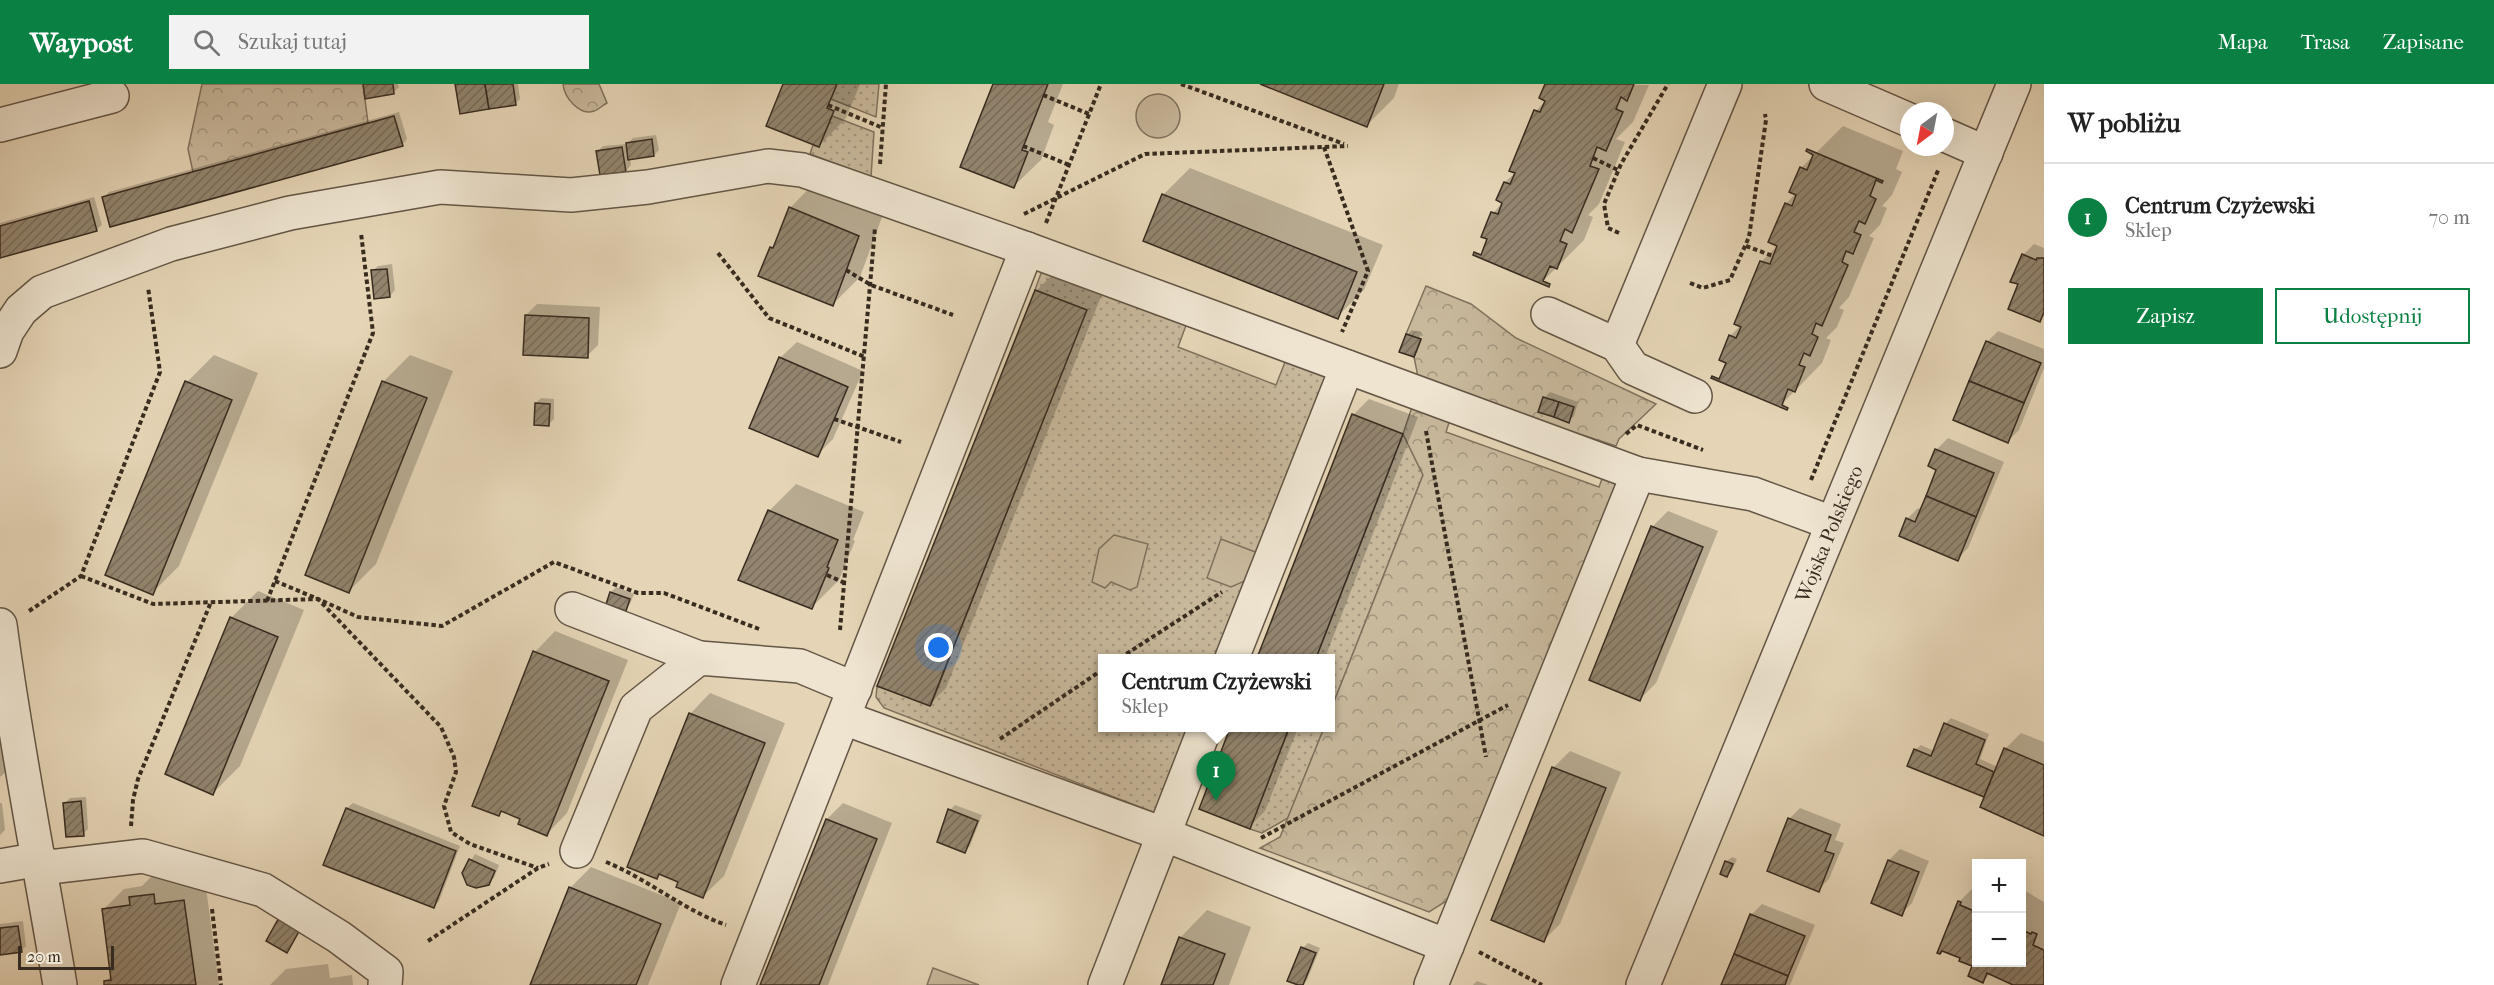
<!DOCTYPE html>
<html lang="pl">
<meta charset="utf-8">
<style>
body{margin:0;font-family:"IM FELL French Canon",serif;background:#f2f2f2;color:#222}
.controls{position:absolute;right:18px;bottom:18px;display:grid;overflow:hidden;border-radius:0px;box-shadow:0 6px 24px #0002}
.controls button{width:54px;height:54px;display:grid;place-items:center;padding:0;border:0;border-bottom:2px solid #e0e0e0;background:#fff;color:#222;font:30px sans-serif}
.compass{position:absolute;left:1900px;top:18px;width:54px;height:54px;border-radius:50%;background:#fff;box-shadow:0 6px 24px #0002;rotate:212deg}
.scale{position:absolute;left:18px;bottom:15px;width:96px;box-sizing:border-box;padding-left:6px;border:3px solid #382c20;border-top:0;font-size:16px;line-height:21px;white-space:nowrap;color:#382c20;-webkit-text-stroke:4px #eee4d0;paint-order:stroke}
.you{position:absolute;left:939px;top:564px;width:21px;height:21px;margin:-15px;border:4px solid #fff;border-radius:50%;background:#1a73e8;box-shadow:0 0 0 9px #1a73e833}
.badge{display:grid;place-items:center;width:39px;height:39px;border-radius:50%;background:#0b8043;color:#fff;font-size:20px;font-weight:700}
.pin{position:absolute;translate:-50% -50px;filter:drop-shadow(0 2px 3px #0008)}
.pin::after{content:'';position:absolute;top:32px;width:21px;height:18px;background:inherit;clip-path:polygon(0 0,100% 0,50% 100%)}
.popup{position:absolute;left:1098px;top:570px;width:237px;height:78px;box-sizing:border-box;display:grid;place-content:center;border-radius:0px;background:#fff;filter:drop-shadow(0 2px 4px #0005);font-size:20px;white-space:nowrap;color:#767676}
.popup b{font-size:22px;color:#222}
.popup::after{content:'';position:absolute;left:50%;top:100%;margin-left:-12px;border:12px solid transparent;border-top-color:#fff}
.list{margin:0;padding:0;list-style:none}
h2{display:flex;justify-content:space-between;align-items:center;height:78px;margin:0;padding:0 24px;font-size:26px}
h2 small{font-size:20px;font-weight:400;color:#767676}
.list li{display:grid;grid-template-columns:39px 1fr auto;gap:18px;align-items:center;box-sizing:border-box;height:108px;padding:0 24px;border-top:2px solid #e0e0e0}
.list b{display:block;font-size:22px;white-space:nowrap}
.list p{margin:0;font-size:20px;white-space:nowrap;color:#767676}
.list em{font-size:20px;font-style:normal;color:#767676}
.actions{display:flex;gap:12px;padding:18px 24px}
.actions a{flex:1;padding:14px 0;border:2px solid #0b8043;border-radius:0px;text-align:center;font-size:21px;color:#0b8043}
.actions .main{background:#0b8043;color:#fff}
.icon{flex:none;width:33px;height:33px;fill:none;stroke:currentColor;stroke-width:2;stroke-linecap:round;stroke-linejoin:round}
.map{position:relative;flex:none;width:2044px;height:901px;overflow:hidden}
header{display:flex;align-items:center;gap:36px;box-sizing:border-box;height:84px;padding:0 30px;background:#0b8043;color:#fff}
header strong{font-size:28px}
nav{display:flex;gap:33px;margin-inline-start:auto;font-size:21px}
.search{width:420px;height:54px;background:#f2f2f2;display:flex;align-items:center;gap:15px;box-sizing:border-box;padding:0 21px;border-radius:0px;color:#767676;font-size:22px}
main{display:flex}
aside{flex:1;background:#fff}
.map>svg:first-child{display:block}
.grass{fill:url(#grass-dots);stroke:#80725e;stroke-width:1.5}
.forest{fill:url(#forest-crowns);stroke:#80725e;stroke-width:1.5}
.park{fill:#c8b89c;stroke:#80725e;stroke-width:1.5}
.shadow{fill:#0003}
.building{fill:url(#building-hatch);stroke:#382c20;stroke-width:1.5}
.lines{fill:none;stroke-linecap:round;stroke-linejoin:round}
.minor-casing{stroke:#635646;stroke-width:36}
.path{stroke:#382c20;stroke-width:4;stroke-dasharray:4.5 3;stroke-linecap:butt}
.minor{stroke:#eee4d0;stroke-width:33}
.labels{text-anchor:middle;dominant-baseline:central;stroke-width:5;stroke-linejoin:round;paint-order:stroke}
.street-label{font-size:20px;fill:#382c20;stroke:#eee4d0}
</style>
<header>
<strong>Waypost</strong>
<div class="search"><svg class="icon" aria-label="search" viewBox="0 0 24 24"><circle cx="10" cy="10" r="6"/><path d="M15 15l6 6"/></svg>Szukaj tutaj</div>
<nav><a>Mapa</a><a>Trasa</a><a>Zapisane</a></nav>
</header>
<main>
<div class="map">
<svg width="2044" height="901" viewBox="0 0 2044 901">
<defs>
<pattern id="grass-dots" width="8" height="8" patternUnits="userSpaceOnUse" patternTransform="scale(1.5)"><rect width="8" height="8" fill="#c8b89c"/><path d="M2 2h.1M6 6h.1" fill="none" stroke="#a3967f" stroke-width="1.8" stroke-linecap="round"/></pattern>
<pattern id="forest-crowns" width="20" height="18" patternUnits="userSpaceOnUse" patternTransform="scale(1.5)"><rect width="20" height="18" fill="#c8b89c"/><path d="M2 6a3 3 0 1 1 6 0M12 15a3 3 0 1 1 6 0" fill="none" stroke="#a3967f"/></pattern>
<pattern id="building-hatch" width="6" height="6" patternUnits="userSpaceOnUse" patternTransform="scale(1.5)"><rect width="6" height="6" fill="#92846e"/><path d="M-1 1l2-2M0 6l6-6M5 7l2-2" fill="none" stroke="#786c5a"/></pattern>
</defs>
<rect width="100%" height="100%" fill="#e5d5b6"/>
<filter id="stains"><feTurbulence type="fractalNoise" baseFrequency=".00333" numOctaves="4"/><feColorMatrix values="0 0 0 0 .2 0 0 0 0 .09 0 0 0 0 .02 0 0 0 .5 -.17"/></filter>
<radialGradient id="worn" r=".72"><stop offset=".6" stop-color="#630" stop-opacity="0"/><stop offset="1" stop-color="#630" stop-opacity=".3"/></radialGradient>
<!-- grass -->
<g class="grass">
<polygon points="837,0 879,0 876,33 831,15"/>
<polygon points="832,32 874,48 871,93 810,70 813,61 819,63"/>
<polygon points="1044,181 1188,236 1178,263 1276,301 1287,273 1332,291 1223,574 1102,574 1102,644 1197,644 1163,732 884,624 876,613 877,602 931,621 1086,226 1035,206"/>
<polygon points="1403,350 1423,391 1330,628 1330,574 1316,574"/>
<polygon points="1289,644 1324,644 1288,734 1262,749 1250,745"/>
</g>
<!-- forest -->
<g class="forest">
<polygon points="202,0 363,0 368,39 193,88 188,65"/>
<path d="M 563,0 L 599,0 L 607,19 C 603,21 598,26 594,27 C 579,32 564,13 563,0 Z"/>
<polygon points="1426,202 1471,220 1516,254 1656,320 1619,355 1616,362 1419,298 1414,273 1421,256 1406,250"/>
<polygon points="1417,308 1454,323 1446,348 1599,403 1608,379 1628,386 1459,809 1429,828 1260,764 1280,753 1324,644 1330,644 1330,628 1423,391 1403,350"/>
</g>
<!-- park -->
<g class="park">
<circle cx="1158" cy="32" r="22"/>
<polygon points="1114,451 1148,460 1137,503 1130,506 1111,498 1105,504 1092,498 1099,465"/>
<polygon points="1221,455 1258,469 1247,496 1231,503 1207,494"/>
<polygon points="933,884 979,901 927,901"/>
</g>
<!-- shadow -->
<g class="shadow">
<polygon points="364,0 398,0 399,3 394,8"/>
<polygon points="457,0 518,0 520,15 515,20"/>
<polygon points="784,0 860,0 846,34 819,62"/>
<polygon points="995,0 1063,0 1048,38 1054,41 1041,76 1013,103"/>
<polygon points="1264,0 1399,0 1394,14 1367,41"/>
<polygon points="1547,0 1649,1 1633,38 1616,55 1625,58 1599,120 1588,131 1593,133 1584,156 1542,198 1493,129 1503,118 1498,116 1505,98 1516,88 1536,27 1546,16"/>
<polygon points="399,28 407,55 402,61 104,113 109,108"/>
<polygon points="1843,42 1903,67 1896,85 1902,88 1892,111 1882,122 1887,124 1880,141 1869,152 1874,154 1849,213 1839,224 1844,226 1837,243 1826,254 1831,256 1822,279 1781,321 1728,278 1730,252 1741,241 1736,239 1762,177 1778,161 1786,120 1796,109 1801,84"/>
<polygon points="656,51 659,66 654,71 630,74 631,81 626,87 598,67 603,62 627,60 633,54"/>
<polygon points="1190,84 1383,161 1364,206 1337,233 1163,111"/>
<polygon points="817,96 885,125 860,193 833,220 771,164 777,158 790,124"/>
<polygon points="94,113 102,141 96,146 0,173 0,139"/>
<polygon points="2034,160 2044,164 2044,232 2040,236 2020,199 2023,171"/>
<polygon points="392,180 395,206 390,212 372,187 378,182"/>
<polygon points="1052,191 1102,210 946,604 930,620 1036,207"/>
<polygon points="537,220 600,223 598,261 587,272 526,231"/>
<polygon points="1412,246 1421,249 1415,267 1418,267 1414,272 1407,251"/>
<polygon points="1998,247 2044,265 2044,284 2019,346 2008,357 1987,258"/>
<polygon points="797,258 863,287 833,355 817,371 780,274"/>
<polygon points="214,271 258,289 179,482 152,509 187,298"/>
<polygon points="410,271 453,287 376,480 349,507 383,298"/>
<polygon points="1550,308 1578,318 1574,332 1568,337 1545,313"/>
<polygon points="541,314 554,315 554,335 549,340 536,319"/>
<polygon points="1369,315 1418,333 1325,574 1258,574 1353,331"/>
<polygon points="1948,354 2004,378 1968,464 1957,475 1907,435 1918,424 1922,426 1938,385 1930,381 1937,365"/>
<polygon points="796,400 864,428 853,456 855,457 839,496 812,523 769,427"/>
<polygon points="1668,427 1718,447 1656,599 1640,615 1652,443"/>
<polygon points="616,503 634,510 630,520 625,525 611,508"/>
<polygon points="258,507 304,526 240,682 213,709 231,534"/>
<polygon points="555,547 628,576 567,729 547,750 522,734 503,726 499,731 474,721 535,568"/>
<polygon points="710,609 785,639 724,792 703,812 680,797 660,789 656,793 690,630"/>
<polygon points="1951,634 1989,650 1980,675 1998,683 2005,665 2021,649 2044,658 2044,750 1986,712 1909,681 1915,666 1921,661 1934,667 1945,640"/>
<polygon points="1232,644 1298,644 1265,727 1249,743 1201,724"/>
<polygon points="0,660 2,660 6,688 0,693"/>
<polygon points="1570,667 1621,688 1560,840 1544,856 1492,835 1553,684"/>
<polygon points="86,713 88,745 83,750 65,719 70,714"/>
<polygon points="0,719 2,719 5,746 0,751"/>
<polygon points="353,719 460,762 439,817 434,822 325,780 347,724"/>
<polygon points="843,719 892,739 828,901 761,901 827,735"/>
<polygon points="955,721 982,731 970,762 965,767 950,726"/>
<polygon points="1800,724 1841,740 1835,756 1844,759 1829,795 1818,806 1789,735"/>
<polygon points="1900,765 1929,777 1912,819 1901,830 1873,818 1889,776"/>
<polygon points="475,770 499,781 494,794 488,799 464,789"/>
<polygon points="1732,773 1737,775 1732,786 1727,791 1726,778"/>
<polygon points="591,783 681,819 648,901 531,901 570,804"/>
<polygon points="174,791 175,800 205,796 219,901 106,901 105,898 112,891 104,825 124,805 142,802 151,793"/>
<polygon points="1976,801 1976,878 2022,878 2022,805 2044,818 2044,901 2015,901 1991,889 1983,897 1974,882 1962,874 1959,818"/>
<polygon points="1762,820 1815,841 1790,901 1723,901 1751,831"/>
<polygon points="1207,826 1251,843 1229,901 1162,901 1180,854"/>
<polygon points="23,837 26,862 21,867 0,869 0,840"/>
<polygon points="1308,859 1320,864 1307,896 1302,901 1303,864"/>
<polygon points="328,880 330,894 352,891 353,901 270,901 286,885"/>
<polygon points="1477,897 1488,901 1473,901"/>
</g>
<!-- building -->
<g class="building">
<polygon points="363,0 393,0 394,10 365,15"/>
<polygon points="455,0 485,0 489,25 460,30"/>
<polygon points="485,0 513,0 516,21 489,25"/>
<polygon points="783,0 837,0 827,24 834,27 819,63 766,42"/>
<polygon points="993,0 1048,0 1022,66 1028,68 1014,104 960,83"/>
<polygon points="1260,0 1384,0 1367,43"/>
<polygon points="1545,0 1634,0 1627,17 1621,13 1616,25 1623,28 1606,67 1597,63 1590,82 1599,85 1572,149 1565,145 1560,157 1567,160 1557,185 1550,182 1543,197 1550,200 1549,203 1473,171 1474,168 1481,171 1487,155 1481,153 1491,128 1498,130 1502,119 1496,116 1504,98 1510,100 1515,89 1509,87 1534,26 1540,28 1545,17 1539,14"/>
<polygon points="394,32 403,62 110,143 102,113"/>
<polygon points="652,55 654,72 628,76 626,59"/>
<polygon points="622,63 626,88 600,91 596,67"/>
<polygon points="1807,65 1883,97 1882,99 1876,96 1870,112 1876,115 1865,140 1859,137 1854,148 1861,151 1853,170 1846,167 1842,178 1848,181 1822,242 1816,239 1812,250 1818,253 1810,272 1804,269 1799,281 1805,283 1795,308 1788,305 1782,321 1788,324 1787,326 1711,294 1712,292 1719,295 1726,279 1719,276 1729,251 1736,254 1741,243 1734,240 1760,177 1770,180 1777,162 1768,158 1785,119 1792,122 1796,111 1789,108 1800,83 1807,86 1813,71 1806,67"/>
<polygon points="1162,110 1357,188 1338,235 1143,157"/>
<polygon points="89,117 97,147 0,174 0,142"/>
<polygon points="789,123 859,152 833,222 758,192 770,163 773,164"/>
<polygon points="2022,170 2036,176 2037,174 2044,174 2044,228 2040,238 2008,225 2018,200 2010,198"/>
<polygon points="387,185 390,213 374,215 371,186"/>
<polygon points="1035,206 1087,226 930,622 877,602"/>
<polygon points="525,231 589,234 588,274 523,271"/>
<polygon points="1406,250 1421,255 1414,273 1399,268"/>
<polygon points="1986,257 2041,279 2024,319 1969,297"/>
<polygon points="779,273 848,303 818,373 749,344"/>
<polygon points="185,297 232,316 153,511 105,491"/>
<polygon points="382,297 427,314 349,509 305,491"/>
<polygon points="1969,297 2024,319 2008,359 1953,336"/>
<polygon points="1543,313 1559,318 1554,333 1538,328"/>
<polygon points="1559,318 1574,323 1569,339 1554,333"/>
<polygon points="535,319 550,320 549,342 534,341"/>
<polygon points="1352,330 1403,350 1316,574 1257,574"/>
<polygon points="1935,365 1994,389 1976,433 1926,412 1936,386 1928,382"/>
<polygon points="1926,412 1976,433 1958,477 1899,452 1906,434 1915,438"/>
<polygon points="768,426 838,456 827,483 829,484 812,525 738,496"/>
<polygon points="1651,442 1703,463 1640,617 1589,596"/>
<polygon points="610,508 630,515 626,527 606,520"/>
<polygon points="230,533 278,553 213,711 165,690"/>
<polygon points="533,567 609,597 547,752 518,740 520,735 501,727 499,732 472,722"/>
<polygon points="689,629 765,659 703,814 676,803 678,798 659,790 657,795 627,783"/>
<polygon points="1944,639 1985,656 1976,680 1994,688 1984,713 1907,682 1914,665 1931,672"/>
<polygon points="1230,644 1289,644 1250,745 1199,725"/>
<polygon points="2004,664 2044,681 2044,752 1980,723"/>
<polygon points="1552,683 1606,704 1544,858 1491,836"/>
<polygon points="81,717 84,752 66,753 63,719"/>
<polygon points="346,724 456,767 434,824 323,781"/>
<polygon points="948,725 978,737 965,769 937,758"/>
<polygon points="1788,734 1831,751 1825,767 1834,770 1819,808 1767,787"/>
<polygon points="826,735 877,755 819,901 760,901"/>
<polygon points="469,775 495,787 489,801 476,804 467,801 462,789"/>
<polygon points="1888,776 1919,788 1902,832 1871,819"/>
<polygon points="1725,777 1733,780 1727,793 1720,790"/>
<polygon points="569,803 661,840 636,901 530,901"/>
<polygon points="154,810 155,820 184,816 196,901 104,901 104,897 111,896 102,825 130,821 129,813"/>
<polygon points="1958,817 1961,818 1960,821 1974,827 1976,825 1976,878 2022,878 2022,846 2031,850 2032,848 2037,850 2033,861 2044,866 2044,901 2013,901 1987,889 1983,899 1968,892 1972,882 1959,877 1960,874 1942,867 1940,870 1937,869"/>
<polygon points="281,830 302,842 287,869 266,857"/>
<polygon points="1750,830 1805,852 1788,892 1734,870"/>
<polygon points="18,842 22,868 0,871 0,844"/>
<polygon points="1179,853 1225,870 1213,901 1161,901"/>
<polygon points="1301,863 1316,869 1303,901 1298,901 1287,897"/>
<polygon points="1734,870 1788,892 1785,901 1721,901"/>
</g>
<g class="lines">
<defs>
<g id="minor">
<polyline points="1826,0 1909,36"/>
<polyline points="0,41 112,12"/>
<polyline points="1945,51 1986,69"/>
<polyline points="1548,230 1617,261 1633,284 1695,312"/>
<polyline points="1617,261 1725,0"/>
<polyline points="0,267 7,247 21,226 42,208 171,160 290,129 440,103 571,111 648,103 768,82 802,86 1027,165 1638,390 1753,410 1832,439"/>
<polyline points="572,525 699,574"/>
<path d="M 0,541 C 16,662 40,781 60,901"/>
<polyline points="1232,574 1347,283"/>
<polyline points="844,634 1163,750 1447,862"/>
<polyline points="577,767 636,624 699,574 800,582 855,605"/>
<polyline points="0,782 40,775"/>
<polyline points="41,784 143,772 263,806 339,853 386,888 385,901"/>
<polyline points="738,901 1027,165"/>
<polyline points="1105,901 1205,644"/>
<polyline points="1431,901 1638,390"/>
<path id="s1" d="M 1643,901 L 2014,0"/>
</g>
</defs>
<!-- minor casing -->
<use href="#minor" class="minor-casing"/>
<!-- path -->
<g class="path">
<polyline points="1181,0 1344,60"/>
<polyline points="1043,11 1089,30"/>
<polyline points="828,21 883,44"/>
<polyline points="1023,62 1069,81"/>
<polyline points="1324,63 1368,187 1342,248"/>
<polyline points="1593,74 1618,86"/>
<polyline points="880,80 886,0"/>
<polyline points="1024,130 1145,70 1348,62"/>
<polyline points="1046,139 1101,0"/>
<polyline points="1619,149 1608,144 1604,120 1621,80 1668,0"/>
<polyline points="1746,162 1773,172"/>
<polyline points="718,169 769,234 865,273"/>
<polyline points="846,186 871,201 953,231"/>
<polyline points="1690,199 1703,204 1730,196 1749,153 1766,36 1765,30"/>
<polyline points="834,335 901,358"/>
<polyline points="1426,347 1486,673"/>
<polyline points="1626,350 1637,341 1703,366"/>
<polyline points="1811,396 1939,84"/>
<polyline points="827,491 845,499"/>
<polyline points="81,492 153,520 318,515 358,533 442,542 554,478 638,509 664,509 759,545"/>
<polyline points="275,497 318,515 441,643 454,673 456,688 444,722 451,748 470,760 538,784"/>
<polyline points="267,517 373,249 361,149"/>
<polyline points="29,527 81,492 160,288 148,203"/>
<polyline points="840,546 875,144"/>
<polyline points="1120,574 1222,508"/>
<polyline points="1000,655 1102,586"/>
<polyline points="131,742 133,716 138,695 211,518"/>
<polyline points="1261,754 1508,621"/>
<path d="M 606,778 C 648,795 683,826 726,841"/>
<polyline points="212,825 221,901"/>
<polyline points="428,857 538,784 549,780"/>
<polyline points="1479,868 1542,901"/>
</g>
<!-- minor -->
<use href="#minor" class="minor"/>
</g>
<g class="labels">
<!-- street labels -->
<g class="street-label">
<text stroke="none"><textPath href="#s1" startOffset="488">Wojska Polskiego</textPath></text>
</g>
</g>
<rect width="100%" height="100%" filter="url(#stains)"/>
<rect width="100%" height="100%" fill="url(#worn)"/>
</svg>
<div class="controls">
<button>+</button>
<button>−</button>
</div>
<svg class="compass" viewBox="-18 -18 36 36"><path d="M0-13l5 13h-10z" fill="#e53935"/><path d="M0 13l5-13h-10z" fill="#767676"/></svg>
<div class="scale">20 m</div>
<div class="you"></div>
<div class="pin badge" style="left:1216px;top:717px">1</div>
<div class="popup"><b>Centrum Czyżewski</b>Sklep</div>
</div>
<aside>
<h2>W pobliżu<small></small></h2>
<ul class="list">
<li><span class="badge">1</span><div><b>Centrum Czyżewski</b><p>Sklep</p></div><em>70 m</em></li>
</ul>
<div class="actions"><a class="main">Zapisz</a><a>Udostępnij</a></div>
</aside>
</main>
